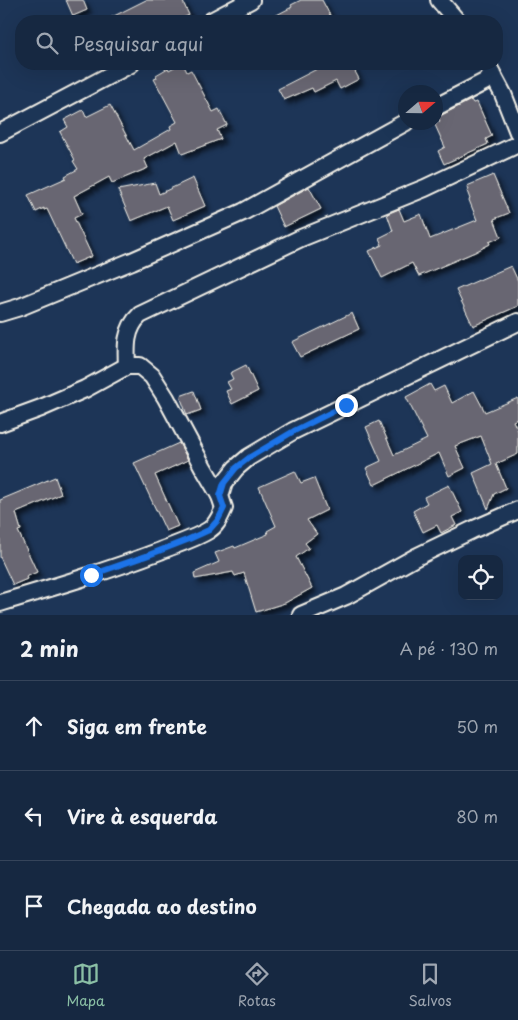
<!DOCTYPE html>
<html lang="pt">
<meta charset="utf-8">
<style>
body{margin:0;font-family:"Playpen Sans",sans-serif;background:#1f3048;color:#f1f3f6}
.controls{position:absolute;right:15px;bottom:15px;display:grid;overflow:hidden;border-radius:10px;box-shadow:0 5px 20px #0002}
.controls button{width:45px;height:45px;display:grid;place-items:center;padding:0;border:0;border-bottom:1px solid #35445a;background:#162841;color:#f1f3f6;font:25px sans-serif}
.compass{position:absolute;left:398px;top:85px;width:45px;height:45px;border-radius:50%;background:#162841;box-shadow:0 5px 20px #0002;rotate:70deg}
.stop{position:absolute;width:15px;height:15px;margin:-11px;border:4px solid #1a73e8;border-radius:50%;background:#fff}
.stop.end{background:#1a73e8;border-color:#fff;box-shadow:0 1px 5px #0008}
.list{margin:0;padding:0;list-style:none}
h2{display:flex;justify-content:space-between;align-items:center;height:65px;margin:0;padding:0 20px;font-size:21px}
h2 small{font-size:16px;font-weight:400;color:#9ea6b1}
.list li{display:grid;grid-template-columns:32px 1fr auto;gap:15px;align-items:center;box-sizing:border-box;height:90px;padding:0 20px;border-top:1px solid #35445a}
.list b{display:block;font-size:19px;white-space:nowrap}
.list em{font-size:16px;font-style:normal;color:#9ea6b1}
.icon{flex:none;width:28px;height:28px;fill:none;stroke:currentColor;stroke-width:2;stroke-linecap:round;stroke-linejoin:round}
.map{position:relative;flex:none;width:518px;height:615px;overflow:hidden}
.search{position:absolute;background:#162841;box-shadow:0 5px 20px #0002;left:15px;right:15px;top:15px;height:55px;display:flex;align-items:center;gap:12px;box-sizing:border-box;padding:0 18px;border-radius:20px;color:#9ea6b1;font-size:19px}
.sheet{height:335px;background:#162841}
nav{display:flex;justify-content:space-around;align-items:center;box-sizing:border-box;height:70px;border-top:1px solid #35445a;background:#162841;font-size:14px;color:#9ea6b1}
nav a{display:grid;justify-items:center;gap:2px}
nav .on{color:#8abfa5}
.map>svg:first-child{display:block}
.building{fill:#686672;stroke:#f4f1e8;filter:url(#shadow)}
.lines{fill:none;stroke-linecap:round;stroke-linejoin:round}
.minor-casing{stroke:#f4f1e8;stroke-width:20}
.minor{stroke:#1d3557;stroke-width:16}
.route{stroke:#1a73e8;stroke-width:6}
</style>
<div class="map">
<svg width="518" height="615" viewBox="0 0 518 615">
<defs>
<filter id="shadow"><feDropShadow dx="4.5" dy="4.5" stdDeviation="2.5" flood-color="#0009"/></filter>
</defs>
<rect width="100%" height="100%" fill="#1d3557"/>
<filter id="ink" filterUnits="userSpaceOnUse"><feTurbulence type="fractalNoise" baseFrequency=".02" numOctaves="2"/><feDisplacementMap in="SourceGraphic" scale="10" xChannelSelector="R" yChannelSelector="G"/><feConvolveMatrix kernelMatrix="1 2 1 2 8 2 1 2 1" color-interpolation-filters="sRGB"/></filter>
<g filter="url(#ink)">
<!-- building -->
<g class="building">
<polygon points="66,0 83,0 87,10 73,16"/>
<polygon points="146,0 182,0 189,15 177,21 104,21"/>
<polygon points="301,0 322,0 333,21 265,21 292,7 291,5"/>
<polygon points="180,64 183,64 187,72 191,70 213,112 219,109 227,125 217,130 221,139 182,154 177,141 144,159 148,168 112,183 109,177 74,196 82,214 74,218 92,256 73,264 47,209 44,210 44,208 36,212 28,195 66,178 65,176 78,169 73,161 75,160 60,132 68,127 64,120 83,110 86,117 110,105 134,150 171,129 170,126 177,122 154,79 157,78 156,75 168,68 169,70"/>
<polygon points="314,64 351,64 359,79 340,89 336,81 314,92 312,88 284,100 278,89 317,69"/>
<polygon points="471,100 473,103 477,102 492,136 486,139 488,144 444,164 438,151 445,147 435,125 440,121 438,117"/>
<polygon points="493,175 509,213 494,219 501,237 489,242 490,244 475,252 419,276 412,263 382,278 369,251 382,245 379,238 393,231 387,214 399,209 404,221 421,214 430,239 477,220 469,200 470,199 467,191 469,190 467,186"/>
<polygon points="193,178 205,206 173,220 167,206 131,221 118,190 155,183 159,194"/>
<polygon points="309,187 321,209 284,227 274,206"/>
<polygon points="511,266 518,281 518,306 473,326 456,290"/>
<polygon points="352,313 359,329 300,357 292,342"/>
<polygon points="246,365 258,391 232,404 226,391 231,389 227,382 233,379 230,373"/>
<polygon points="430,384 434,391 444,386 452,403 474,391 485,412 518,398 518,419 513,421 518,431 518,454 496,464 506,488 494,494 488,509 473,473 492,464 481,436 455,446 465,468 449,476 439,453 374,485 366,468 381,461 366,427 379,421 394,455 427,439 406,397"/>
<polygon points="194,391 201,410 187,415 180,396"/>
<polygon points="179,443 188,460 155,475 178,526 166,531 134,463"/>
<polygon points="295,471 301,483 314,478 327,510 307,520 317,534 305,543 309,548 296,557 312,588 285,603 256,612 244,573 235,576 233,572 195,579 194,573 219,562 215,553 234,546 235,548 268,534 267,531 276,526 259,487"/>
<polygon points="55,477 61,494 16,513 21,530 18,531 37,572 26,577 27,579 13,585 0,557 0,500"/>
<polygon points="449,485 462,512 452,517 456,525 441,533 437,525 423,532 413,511 427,503 424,497"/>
</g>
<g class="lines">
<defs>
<g id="minor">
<polyline points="439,0 457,21"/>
<polyline points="211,21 251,0"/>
<polyline points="487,64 503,94 518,132"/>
<polyline points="436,107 494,77"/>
<polyline points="0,133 131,64"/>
<polyline points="0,313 20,307 132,261 243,212 406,122"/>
<path d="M 127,366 C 126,347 125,329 140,315 L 301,238 L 425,188 L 518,144"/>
<path d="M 0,423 L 41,408 L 85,389 L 127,366 L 140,366 L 152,376 L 166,398 L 203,467 L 220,496 L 224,508 C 220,516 217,525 209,530 C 197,538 174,545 160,551 C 108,571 54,587 0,603"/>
<polyline points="220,496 224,483 236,468 249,457 293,431 518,322"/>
<polyline points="301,615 346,596 416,557 472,530 518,510"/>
</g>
</defs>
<!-- minor casing -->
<use href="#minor" class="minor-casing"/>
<!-- minor -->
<use href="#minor" class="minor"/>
</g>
</g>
<g class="lines" filter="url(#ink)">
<!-- route -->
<polyline class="route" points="91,575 146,556 187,540 209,530 218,520 224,508 220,496 224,483 236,468 250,457 294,431 346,405"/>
</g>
</svg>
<div class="controls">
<button><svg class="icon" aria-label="locate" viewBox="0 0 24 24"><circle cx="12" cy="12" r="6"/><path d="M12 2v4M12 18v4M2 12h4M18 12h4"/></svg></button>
</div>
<svg class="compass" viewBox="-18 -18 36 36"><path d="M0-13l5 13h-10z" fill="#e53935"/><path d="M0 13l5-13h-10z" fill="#9ea6b1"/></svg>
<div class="stop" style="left:91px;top:575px"></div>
<div class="stop end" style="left:346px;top:405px"></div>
<div class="search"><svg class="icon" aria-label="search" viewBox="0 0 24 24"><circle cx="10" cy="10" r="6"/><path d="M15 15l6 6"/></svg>Pesquisar aqui</div>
</div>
<section class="sheet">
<h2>2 min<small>A pé · 130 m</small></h2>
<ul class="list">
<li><svg class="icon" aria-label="ahead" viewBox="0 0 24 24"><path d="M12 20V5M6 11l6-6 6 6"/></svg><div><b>Siga em frente</b></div><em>50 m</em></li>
<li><svg class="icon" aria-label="left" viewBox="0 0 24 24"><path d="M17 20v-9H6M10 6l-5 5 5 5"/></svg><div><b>Vire à esquerda</b></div><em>80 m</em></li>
<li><svg class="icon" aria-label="arrive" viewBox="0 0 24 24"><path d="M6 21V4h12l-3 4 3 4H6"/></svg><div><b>Chegada ao destino</b></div></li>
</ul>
</section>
<nav>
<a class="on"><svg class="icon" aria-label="map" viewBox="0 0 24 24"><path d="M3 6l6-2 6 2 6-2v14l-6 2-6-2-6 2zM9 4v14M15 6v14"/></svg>Mapa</a>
<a><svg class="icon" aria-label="directions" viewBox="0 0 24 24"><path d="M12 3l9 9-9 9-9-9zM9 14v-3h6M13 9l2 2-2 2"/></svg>Rotas</a>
<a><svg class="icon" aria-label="saved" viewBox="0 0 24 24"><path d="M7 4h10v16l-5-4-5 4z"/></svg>Salvos</a>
</nav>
